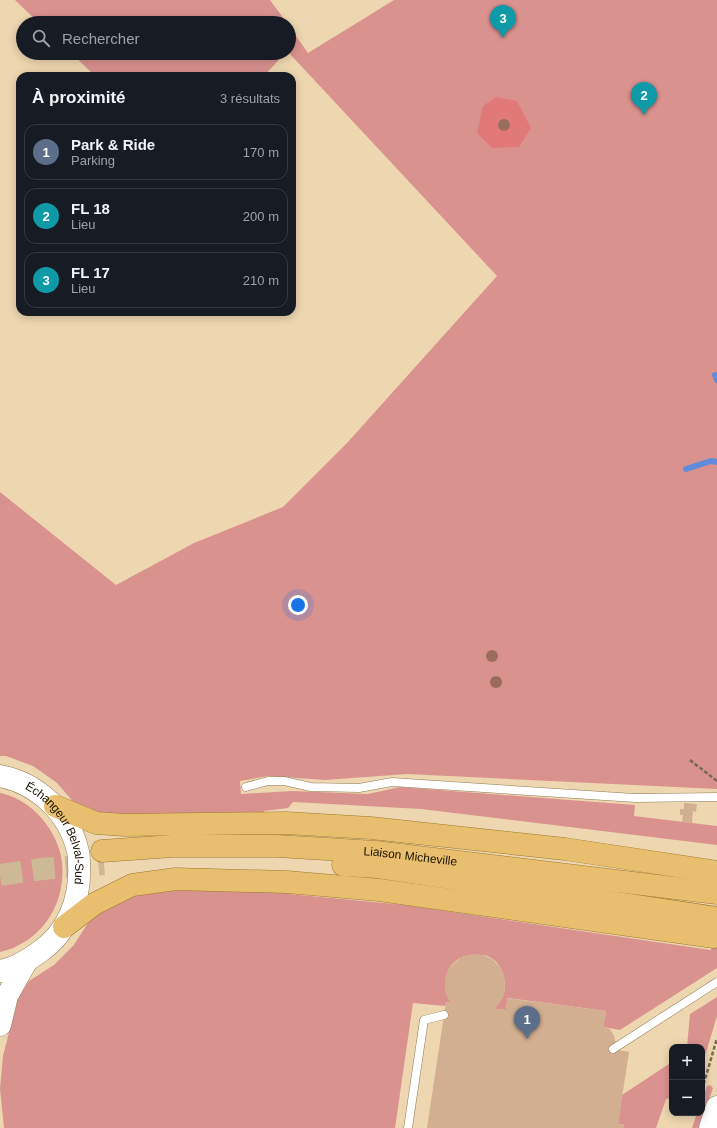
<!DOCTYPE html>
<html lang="fr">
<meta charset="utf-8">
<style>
body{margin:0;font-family:Arial,sans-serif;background:#242831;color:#f1f3f6}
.controls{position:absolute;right:12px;bottom:12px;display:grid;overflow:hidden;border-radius:8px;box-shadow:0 2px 10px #0003}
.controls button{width:36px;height:36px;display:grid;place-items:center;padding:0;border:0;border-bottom:1px solid #363941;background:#171b24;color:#f1f3f6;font:20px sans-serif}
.you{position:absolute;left:298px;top:605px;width:14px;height:14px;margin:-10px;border:3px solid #fff;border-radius:50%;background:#1a73e8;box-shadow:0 0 0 6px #1a73e833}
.badge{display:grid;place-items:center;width:26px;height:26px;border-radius:50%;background:#db2777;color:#fff;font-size:13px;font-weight:700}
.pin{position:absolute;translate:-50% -33px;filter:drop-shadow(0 1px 2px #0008)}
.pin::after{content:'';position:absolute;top:21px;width:14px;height:12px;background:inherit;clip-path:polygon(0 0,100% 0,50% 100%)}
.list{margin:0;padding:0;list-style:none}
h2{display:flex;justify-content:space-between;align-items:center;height:52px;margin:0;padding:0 16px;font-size:17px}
h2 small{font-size:13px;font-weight:400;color:#9ea1a6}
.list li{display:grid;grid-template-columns:26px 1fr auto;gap:12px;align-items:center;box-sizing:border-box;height:56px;margin:0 8px 8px;padding:0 8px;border:1px solid #363941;border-radius:12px}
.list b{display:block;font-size:15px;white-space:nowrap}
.list p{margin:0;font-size:13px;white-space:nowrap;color:#9ea1a6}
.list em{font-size:13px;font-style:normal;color:#9ea1a6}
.icon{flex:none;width:22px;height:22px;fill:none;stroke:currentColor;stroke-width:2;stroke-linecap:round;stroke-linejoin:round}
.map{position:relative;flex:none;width:717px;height:1128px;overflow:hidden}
.search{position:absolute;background:#171b24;box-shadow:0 2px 10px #0003;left:16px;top:16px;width:280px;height:44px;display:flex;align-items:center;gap:10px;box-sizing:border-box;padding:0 14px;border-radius:22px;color:#9ea1a6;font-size:15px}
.panel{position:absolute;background:#171b24;box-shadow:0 2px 10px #0003;left:16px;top:72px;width:280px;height:244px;border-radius:12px}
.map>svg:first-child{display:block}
.green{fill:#da928f}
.forest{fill:#e17978}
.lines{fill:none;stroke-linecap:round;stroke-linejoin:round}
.stream{stroke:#618cdc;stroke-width:6}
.building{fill:#d2af91}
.trunk-tunnel{stroke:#ceb996;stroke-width:22;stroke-dasharray:22 11;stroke-linecap:butt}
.service-casing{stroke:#917c57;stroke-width:9}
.secondary-casing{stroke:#917c57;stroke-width:23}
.trunk-casing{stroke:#9c7831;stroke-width:23}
.path{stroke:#796b52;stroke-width:2.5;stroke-dasharray:4 2;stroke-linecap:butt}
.service{stroke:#fff;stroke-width:8}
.secondary{stroke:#fff;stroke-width:22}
.trunk{stroke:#e8bf6e;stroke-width:22}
.tree{fill:#9a6c5c}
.labels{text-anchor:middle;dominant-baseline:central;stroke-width:3;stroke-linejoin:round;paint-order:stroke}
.street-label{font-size:12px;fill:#1a1205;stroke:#eed7b0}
</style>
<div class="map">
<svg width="717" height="1128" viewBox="0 0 717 1128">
<rect width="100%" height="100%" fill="#eed7b0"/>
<!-- green -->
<g class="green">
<polygon points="15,0 270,0 287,23 39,23"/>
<polygon points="394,0 717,0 717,789 407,774 325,780 268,776 240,781 241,794 292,791 368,794 400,787 635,805 634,816 717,826 717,845 421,809 293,802 288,808 264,811 264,816 98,817 76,805 57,783 33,766 6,756 0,756 0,492 116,585 194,543 283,507 347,443 497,276 289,53 289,26 308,53"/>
<polygon points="71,53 285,53 264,76 95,76"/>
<path d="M 0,793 C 29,798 55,827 61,856 C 65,876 61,900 49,918 C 42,929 30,940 17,946 C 12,949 6,950 0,952 Z"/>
<path d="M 175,887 L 289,889 L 289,894 L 405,905 L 711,950 L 717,920 L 717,968 L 620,1030 L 603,1027 L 606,1011 L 508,998 L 506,1010 L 494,1009 C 497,1004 503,999 504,993 C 508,978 499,956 482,955 C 479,955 475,956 472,956 C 470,956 466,956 463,957 C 455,959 449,967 447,974 C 443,984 445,995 452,1003 L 446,1002 L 445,1006 L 413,1003 L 395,1128 L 4,1128 L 0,1089 L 3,1056 L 18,997 L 29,981 L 54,965 L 73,946 L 88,923 L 106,907 L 131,895 Z"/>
<polygon points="717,997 717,1016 702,1066 702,1047 687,1047 690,1014"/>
<polygon points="672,1062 672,1098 666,1099 656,1128 623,1128 624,1125 618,1124 622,1095"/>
<polygon points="710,1085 713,1088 699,1128 692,1128 697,1113 702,1113 702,1101 707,1086"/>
</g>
<!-- forest -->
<polygon class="forest" points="496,97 517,101 531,128 519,147 492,148 477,133 483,106"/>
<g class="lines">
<!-- stream -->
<g class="stream">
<polyline points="715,375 717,380"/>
<polyline points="686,469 711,461 717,462"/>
</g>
</g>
<!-- building -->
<g class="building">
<polygon points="684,803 697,804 696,812 693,811 692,823 682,822 683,815 680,815 680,809 684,809"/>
<polygon points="473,954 483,955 492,959 499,966 504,975 505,985 504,995 499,1004 494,1009 506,1010 507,998 606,1011 603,1027 610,1029 614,1036 616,1043 613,1049 629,1052 618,1124 624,1125 623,1128 427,1128 446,1002 452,1003 448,999 445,989 445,979 448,970 455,962 463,956"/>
</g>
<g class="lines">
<!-- trunk-tunnel -->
<polyline class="trunk-tunnel" points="0,875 42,869 104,864"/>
<defs>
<g id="service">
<polyline points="246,787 268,781 284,781 311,787 359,788 392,782 635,798 717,797"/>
<polyline points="613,1049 717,982"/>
<polyline points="408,1128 424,1020 444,1015"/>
</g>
<g id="secondary">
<path id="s1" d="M 0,776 C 38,783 70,814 78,852 C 79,856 79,860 79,864 C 81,899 68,933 38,953 C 27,961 14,969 0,971"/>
<polyline points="0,1025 7,996 26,962"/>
<polyline points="710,1128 717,1107"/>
</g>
<g id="trunk">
<polyline points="55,806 96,823 124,825 286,823 371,828 565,849 717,872"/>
<path id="s2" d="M 102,851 L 173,846 L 277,846 L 376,852 L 717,893"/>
<polyline points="343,865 378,867 717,918"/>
<polyline points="64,927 94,904 132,885 176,879 287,882 379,890 714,937"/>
</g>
</defs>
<!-- service casing -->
<use href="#service" class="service-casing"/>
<!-- secondary casing -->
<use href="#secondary" class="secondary-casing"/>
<!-- trunk casing -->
<use href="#trunk" class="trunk-casing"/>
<!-- path -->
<g class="path">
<polyline points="690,760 717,781"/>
<polyline points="702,1090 717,1038"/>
</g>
<!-- service -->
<use href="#service" class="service"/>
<!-- secondary -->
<use href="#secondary" class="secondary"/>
<!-- trunk -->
<use href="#trunk" class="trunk"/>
</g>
<!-- trees -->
<g class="tree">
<circle cx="504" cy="125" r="6"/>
<circle cx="492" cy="656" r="6"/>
<circle cx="496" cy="682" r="6"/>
</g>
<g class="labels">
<!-- street labels -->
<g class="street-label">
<text stroke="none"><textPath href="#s1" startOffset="88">Échangeur Belval-Sud</textPath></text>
<text stroke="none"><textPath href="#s2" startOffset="309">Liaison Micheville</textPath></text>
</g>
</g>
</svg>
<div class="controls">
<button>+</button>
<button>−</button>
</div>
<div class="you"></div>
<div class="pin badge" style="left:527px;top:1039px;background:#5c6f8a">1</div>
<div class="pin badge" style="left:644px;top:115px;background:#0f9aa8">2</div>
<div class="pin badge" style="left:503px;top:38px;background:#0f9aa8">3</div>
<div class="search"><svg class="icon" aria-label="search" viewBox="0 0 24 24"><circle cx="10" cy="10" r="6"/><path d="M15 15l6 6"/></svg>Rechercher</div>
<section class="panel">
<h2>À proximité<small>3 résultats</small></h2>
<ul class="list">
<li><span class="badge" style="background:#5c6f8a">1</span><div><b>Park &amp; Ride</b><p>Parking</p></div><em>170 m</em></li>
<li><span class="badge" style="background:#0f9aa8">2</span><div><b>FL 18</b><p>Lieu</p></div><em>200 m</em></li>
<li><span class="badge" style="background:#0f9aa8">3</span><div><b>FL 17</b><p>Lieu</p></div><em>210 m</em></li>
</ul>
</section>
</div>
